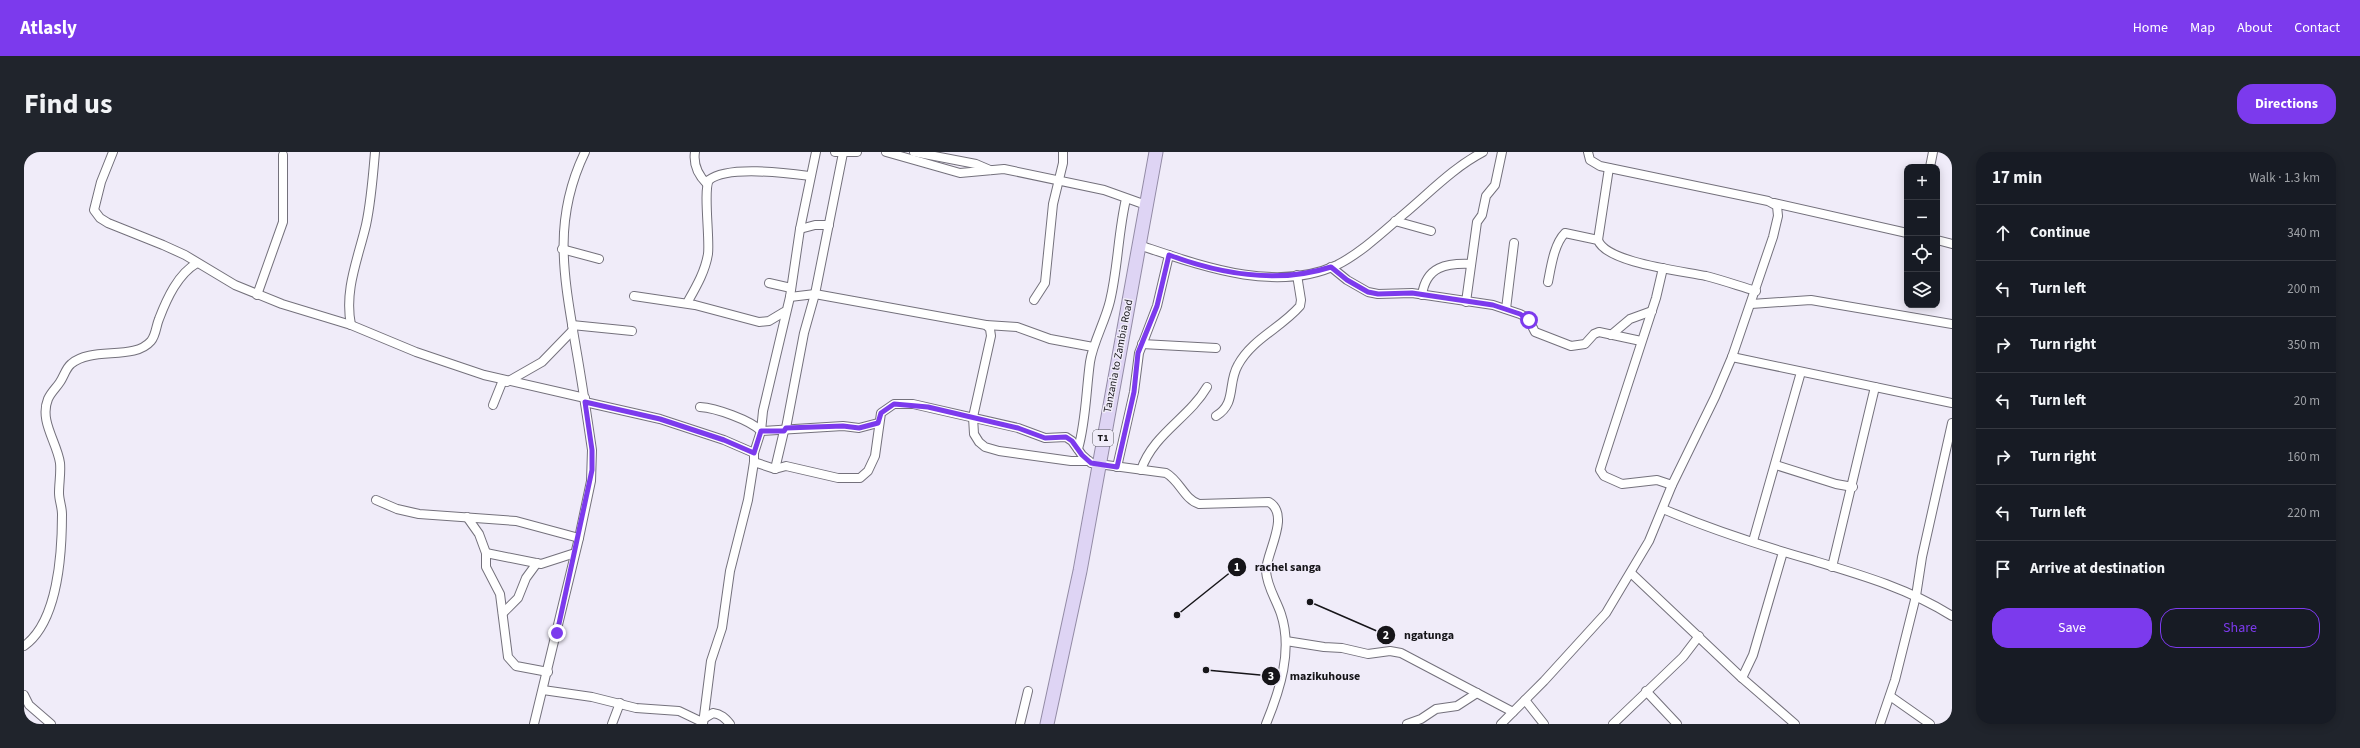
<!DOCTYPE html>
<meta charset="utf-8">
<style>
body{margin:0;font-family:"Source Sans 3",sans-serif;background:#20242c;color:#f1f3f6}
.controls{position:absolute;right:12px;top:12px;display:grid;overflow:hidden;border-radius:8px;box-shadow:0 2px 10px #0003}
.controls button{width:36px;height:36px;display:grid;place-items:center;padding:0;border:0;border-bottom:1px solid #363941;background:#171b24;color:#f1f3f6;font:20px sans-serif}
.stop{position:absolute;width:12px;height:12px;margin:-9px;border:3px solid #7c3aed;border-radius:50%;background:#fff}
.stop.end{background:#7c3aed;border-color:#fff;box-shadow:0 1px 4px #0008}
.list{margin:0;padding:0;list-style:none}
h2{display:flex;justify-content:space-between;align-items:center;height:52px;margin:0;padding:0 16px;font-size:17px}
h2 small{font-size:13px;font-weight:400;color:#9ea1a6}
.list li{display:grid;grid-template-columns:26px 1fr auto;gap:12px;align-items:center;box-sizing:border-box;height:56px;padding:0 16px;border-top:1px solid #363941}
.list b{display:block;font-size:15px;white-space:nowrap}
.list em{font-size:13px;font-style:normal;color:#9ea1a6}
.actions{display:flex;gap:8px;padding:12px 16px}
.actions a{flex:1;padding:9px 0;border:1px solid #7c3aed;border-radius:16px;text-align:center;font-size:14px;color:#7c3aed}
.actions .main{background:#7c3aed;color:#fff}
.icon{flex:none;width:22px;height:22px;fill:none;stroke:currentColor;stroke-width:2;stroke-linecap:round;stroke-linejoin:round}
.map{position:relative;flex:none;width:1928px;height:572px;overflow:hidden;border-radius:16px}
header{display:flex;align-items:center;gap:24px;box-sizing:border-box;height:56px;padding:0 20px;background:#7c3aed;color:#fff}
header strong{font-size:19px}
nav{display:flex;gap:22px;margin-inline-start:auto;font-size:14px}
.intro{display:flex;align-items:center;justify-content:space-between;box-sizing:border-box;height:96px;padding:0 24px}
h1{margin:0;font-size:28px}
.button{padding:10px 18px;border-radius:16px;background:#7c3aed;color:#fff;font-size:14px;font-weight:700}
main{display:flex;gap:24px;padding:0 24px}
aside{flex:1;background:#171b24;border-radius:16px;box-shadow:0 2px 10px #0003}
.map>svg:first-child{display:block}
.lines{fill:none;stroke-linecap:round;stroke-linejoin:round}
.minor-casing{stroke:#74717c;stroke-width:10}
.trunk-casing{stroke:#938ba5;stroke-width:15}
.minor{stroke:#fff;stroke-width:8}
.trunk{stroke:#ded4f4;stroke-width:13}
.route{stroke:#7c3aed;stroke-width:5}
.labels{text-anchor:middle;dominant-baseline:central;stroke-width:3;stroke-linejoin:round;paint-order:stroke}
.shield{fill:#f0ecf9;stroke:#57565c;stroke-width:1}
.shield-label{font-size:10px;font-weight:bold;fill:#161519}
.street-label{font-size:11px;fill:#161519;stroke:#f0ecf9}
.leader{fill:none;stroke:#161519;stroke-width:1.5}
.callout-dot{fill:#161519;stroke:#f0ecf9;stroke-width:1.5}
.mark-label{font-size:12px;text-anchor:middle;font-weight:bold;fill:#fff}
.callout-label{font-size:12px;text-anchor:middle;font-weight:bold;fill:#161519;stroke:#f0ecf9;stroke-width:3;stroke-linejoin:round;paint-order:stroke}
</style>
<header>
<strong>Atlasly</strong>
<nav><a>Home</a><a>Map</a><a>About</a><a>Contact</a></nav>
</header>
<div class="intro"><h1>Find us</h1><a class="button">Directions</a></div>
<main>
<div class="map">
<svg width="1928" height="572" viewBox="0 0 1928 572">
<rect width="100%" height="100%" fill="#f0ecf9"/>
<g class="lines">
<defs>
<g id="minor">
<polyline points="89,0 77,30 70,58 76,66 84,71 139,93 161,103 211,133 258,152 327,173 392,200 460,223 561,246"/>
<path d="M 671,0 C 669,13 674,23 683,32"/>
<polyline points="811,0 833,0"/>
<polyline points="862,0 936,21 980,17 1080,38 1122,53"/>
<polyline points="890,0 952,12 966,18"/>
<polyline points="1906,15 1909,0"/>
<path d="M 1585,16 L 1574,88 C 1582,111 1659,119 1682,124 C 1698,128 1715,134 1732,139"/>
<polyline points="1750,51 1883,81"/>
<polyline points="1371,69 1407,79"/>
<polyline points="776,77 791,73 805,73"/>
<polyline points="1913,88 1928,92"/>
<path d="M 1115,93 C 1175,113 1251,142 1313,113 C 1337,101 1360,79 1380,62 C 1405,41 1430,15 1459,0"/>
<polyline points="538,97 575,107"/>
<polyline points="1307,115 1323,128 1344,140 1354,142 1388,141 1469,153 1496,162 1504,166 1511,180 1547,194 1561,192 1570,182 1575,180 1617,189"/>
<polyline points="1639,116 1632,146 1576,318 1580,324 1598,332 1633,328 1648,333"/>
<path d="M 1524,130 C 1527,115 1530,92 1541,81 L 1574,88"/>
<polyline points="745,131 767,136"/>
<polyline points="233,143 259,70 259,3"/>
<path d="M 1398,143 C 1402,114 1423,111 1447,112"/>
<polyline points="610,144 671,153 735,170 745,169 760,160"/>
<polyline points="766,145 791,142 962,173 966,177 967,184 949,265 950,282 955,290 961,295 975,299 1047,309 1065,309"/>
<polyline points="1010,148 1021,131 1029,52 1039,11 1039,0"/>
<polyline points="1442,150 1453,70 1458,63 1462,44 1471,33 1478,0"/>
<path d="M 663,151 C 672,135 681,120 684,102 C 686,86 679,38 685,28 C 704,13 763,21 786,24"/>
<polyline points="1727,152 1787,148 1928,172"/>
<polyline points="1482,157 1490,91"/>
<path d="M 327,173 C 320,138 334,107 342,73 C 347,50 349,24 351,0"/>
<polyline points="548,173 608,179"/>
<polyline points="962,173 993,175 1026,187 1069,195"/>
<polyline points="1587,183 1606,167 1628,159"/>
<polyline points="1118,192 1192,196"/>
<polyline points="1708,205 1928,251"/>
<polyline points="483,230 518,210 549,178"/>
<polyline points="561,250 636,267 700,288 730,301"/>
<polyline points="469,253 479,228"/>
<path d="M 676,255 C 692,256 726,268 737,279 L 819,274 L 835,276 L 854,271"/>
<path d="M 1192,264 C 1213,251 1203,232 1214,213 C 1228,187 1257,176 1276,154 L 1277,148 L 1273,123"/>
<polyline points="762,276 780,181 791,142 819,1"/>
<path d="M 1054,297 C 1062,269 1062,239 1066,210 C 1069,190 1081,170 1086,149 C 1094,116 1094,81 1102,47"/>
<path d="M 730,310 L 751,317 L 762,314 L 814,326 L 836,326 L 844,319 L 851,304 L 857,261 L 870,252 L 889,252 L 994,276 L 1021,286 L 1042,285 L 1048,289 L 1058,303 L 1067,311 L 1142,321 C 1156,329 1160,347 1175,352 L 1245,350 C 1267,363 1242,401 1242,419 C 1243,435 1252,447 1257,462 C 1269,498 1256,538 1242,572"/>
<polyline points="1752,313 1812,332 1829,335"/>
<polyline points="1093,315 1110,240 1115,201 1133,154 1145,103"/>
<polyline points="751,317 760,279"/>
<path d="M 1117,318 C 1129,282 1165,266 1183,235"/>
<polyline points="352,348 373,357 395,362 492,369 555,386"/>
<path d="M 1639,357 C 1686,377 1735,393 1784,407 C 1834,422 1884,436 1928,464"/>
<polyline points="443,365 455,382 462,401 462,415 476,442 484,505 492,514 524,520"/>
<polyline points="1729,389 1777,220"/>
<polyline points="462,401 517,412 551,401"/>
<polyline points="1808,415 1851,235"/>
<polyline points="1607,421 1718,526 1771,572"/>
<polyline points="479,461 494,446 502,426 513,411"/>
<polyline points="1262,489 1300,495 1318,496 1344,502 1366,499 1377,501 1489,560"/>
<path d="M 0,494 C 34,470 38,401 38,362 C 38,355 35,348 35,341 C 35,331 37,321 36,311 C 33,290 15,269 24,247 C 27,240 33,235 36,230 C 40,224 42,216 47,212 C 68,194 110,209 127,189 C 132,183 132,174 135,167 C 143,146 154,122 173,111"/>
<polyline points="1718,526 1729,503 1759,400"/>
<path d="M 519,538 L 568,545 L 612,556 L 655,559 L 676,569 L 689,561 C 697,562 701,566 706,572"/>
<polyline points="1622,539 1653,572"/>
<polyline points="0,543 5,553 27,572"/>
<polyline points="1866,544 1906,572"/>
<polyline points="1501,548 1520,572"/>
<path d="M 510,572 L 555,386 L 567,329 L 568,298 C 563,264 558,230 552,196 C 540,125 528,68 561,0"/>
<polyline points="588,572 596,551"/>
<polyline points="679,572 687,509 698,476 706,419 724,348 730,310 730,301 737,279 739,259 766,145 776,77 792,0"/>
<polyline points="996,572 1004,539"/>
<polyline points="1383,572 1397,567 1412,557 1433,554 1453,541"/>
<polyline points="1477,572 1520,529 1582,461 1625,389 1648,333 1691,245 1708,205 1749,85 1754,64 1753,54 1744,49 1576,14 1566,8 1564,0"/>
<polyline points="1589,572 1659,505 1675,484"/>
<polyline points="1856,572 1871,528 1892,444 1898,405 1928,271"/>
</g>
<polyline id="trunk" points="1023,572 1056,419 1132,0"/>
</defs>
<!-- minor casing -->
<use href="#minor" class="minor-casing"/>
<!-- trunk casing -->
<use href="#trunk" class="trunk-casing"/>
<!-- minor -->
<use href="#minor" class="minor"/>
<!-- trunk -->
<use href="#trunk" class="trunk"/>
</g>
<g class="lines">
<!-- route -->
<path class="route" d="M 533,481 L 568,318 L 568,298 L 561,250 L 636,267 L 700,288 L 730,301 L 737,279 L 760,279 L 762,276 L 819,274 L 835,276 L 854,271 L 857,261 L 870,252 L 904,255 L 994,276 L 1021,286 L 1042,285 L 1048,289 L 1058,303 L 1067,311 L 1093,315 L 1110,240 L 1114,201 L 1133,154 L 1145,103 C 1196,122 1254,132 1307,115 L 1323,128 L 1344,140 L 1354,142 L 1388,141 L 1469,153 L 1496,162 L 1505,168"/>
</g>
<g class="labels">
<!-- shield labels -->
<rect class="shield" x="1069" y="278" width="20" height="16" rx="3"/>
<g class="shield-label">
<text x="1079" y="286">T1</text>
</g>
<!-- street labels -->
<g class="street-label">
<text transform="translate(1094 204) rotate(-79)">Tanzania to Zambia Road</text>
</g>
</g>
<!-- callouts -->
<path class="leader" d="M1153 463L1213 415M1286 450L1362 483M1182 518L1247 524"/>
<g class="callout-dot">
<circle cx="1153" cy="463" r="4"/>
<circle cx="1286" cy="450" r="4"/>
<circle cx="1182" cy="518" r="4"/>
<circle cx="1213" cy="415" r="10"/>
<circle cx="1362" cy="483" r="10"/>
<circle cx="1247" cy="524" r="10"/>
</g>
<g class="mark-label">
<text x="1213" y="419">1</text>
<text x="1362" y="487">2</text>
<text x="1247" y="528">3</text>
</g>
<g class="callout-label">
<text x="1264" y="419">rachel sanga</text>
<text x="1405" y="487">ngatunga</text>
<text x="1301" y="528">mazikuhouse</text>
</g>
</svg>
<div class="controls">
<button>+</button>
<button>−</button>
<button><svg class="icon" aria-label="locate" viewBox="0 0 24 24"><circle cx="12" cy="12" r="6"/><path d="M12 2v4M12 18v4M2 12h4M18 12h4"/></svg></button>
<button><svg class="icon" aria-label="layers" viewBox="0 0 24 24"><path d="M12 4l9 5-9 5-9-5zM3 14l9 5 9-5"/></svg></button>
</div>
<div class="stop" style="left:1505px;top:168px"></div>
<div class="stop end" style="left:533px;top:481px"></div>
</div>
<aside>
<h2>17 min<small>Walk · 1.3 km</small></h2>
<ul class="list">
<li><svg class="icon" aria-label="ahead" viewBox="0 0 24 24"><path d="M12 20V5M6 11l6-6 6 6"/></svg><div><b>Continue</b></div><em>340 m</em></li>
<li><svg class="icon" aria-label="left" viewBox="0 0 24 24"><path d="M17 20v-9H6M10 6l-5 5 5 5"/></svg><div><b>Turn left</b></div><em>200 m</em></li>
<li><svg class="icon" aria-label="right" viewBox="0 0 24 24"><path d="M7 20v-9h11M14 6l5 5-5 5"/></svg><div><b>Turn right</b></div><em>350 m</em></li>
<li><svg class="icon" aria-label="left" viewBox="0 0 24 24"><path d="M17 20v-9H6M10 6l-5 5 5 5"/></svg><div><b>Turn left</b></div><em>20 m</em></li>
<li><svg class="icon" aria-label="right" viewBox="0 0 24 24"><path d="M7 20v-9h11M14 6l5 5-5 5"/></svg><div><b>Turn right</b></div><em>160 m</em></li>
<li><svg class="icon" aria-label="left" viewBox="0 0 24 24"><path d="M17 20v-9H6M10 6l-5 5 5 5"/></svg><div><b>Turn left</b></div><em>220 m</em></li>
<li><svg class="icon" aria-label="arrive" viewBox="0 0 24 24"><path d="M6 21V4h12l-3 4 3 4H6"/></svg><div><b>Arrive at destination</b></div></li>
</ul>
<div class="actions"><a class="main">Save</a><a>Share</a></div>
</aside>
</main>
